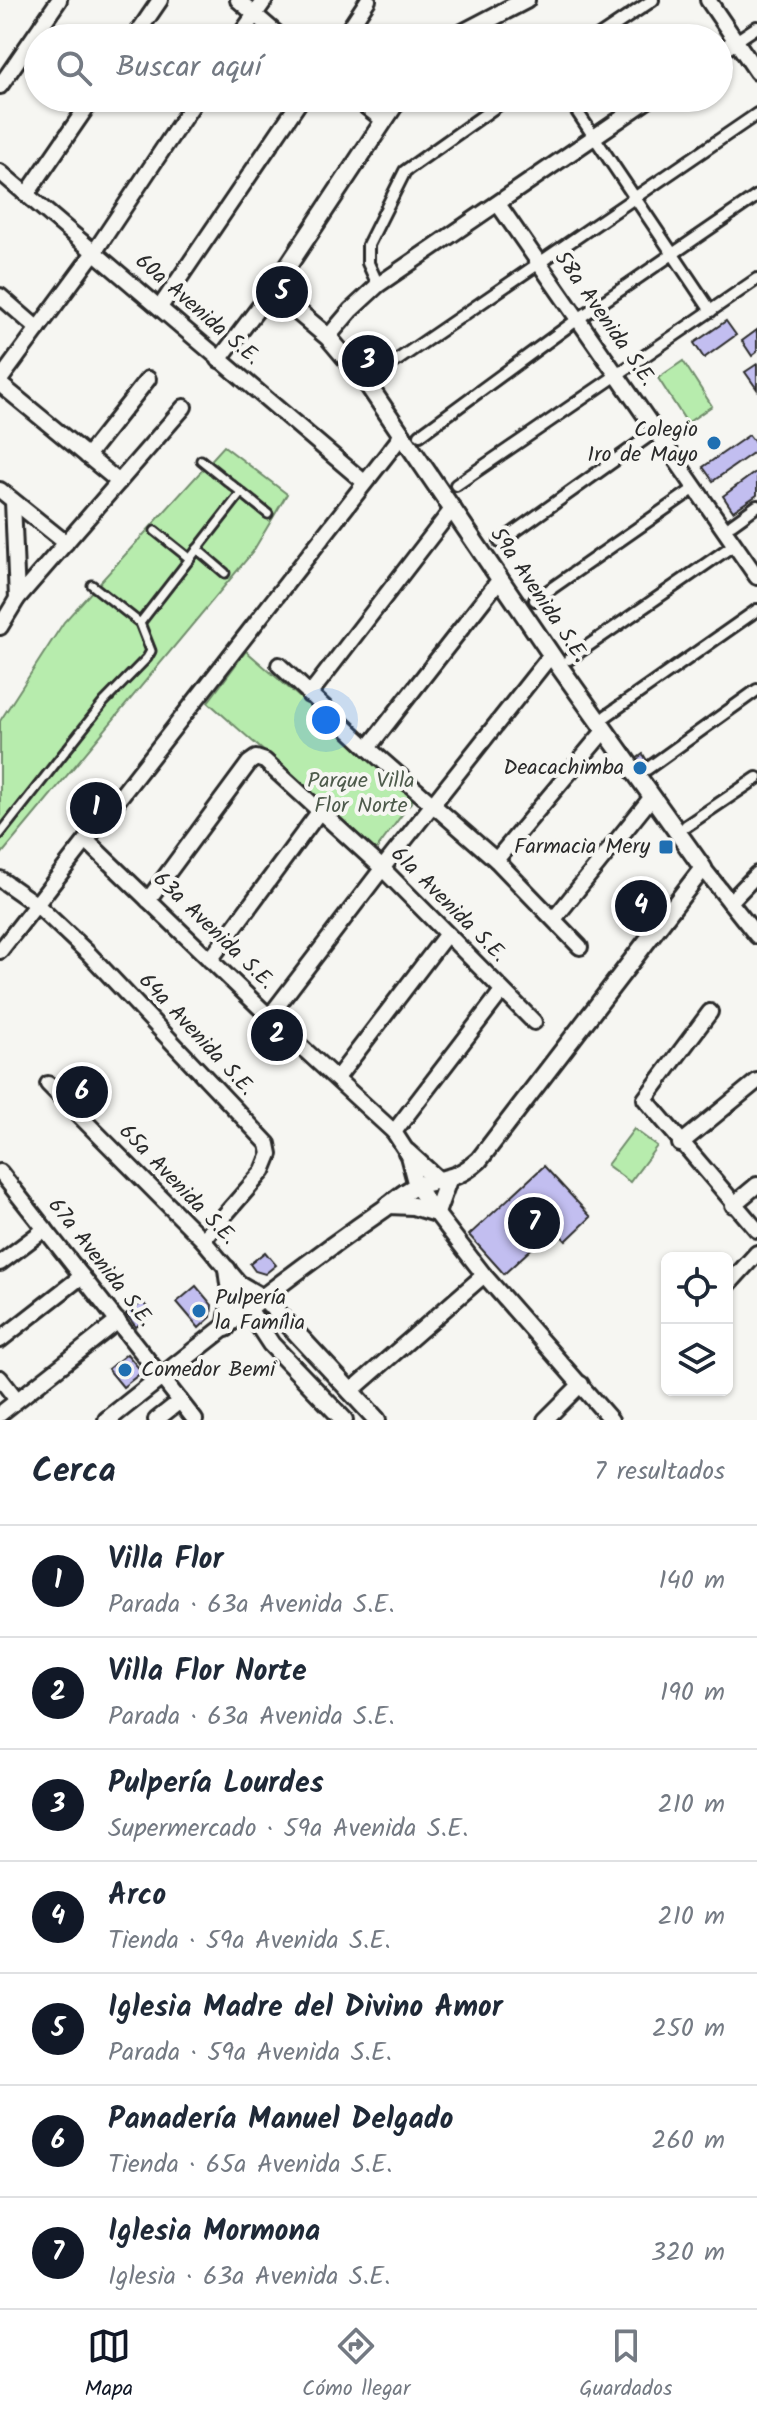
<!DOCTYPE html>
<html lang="es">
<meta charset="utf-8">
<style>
body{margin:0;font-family:Kalam,sans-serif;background:#f6f6f7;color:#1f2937}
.controls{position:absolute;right:24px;bottom:24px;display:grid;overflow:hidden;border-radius:12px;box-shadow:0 2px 6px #0004}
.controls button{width:72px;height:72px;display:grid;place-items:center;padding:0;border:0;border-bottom:2px solid #e0e1e3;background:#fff;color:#1f2937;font:40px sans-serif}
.you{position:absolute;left:326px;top:720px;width:28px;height:28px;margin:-20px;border:6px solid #fff;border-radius:50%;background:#1a73e8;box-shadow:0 0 0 12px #1a73e833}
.badge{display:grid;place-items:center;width:52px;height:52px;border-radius:50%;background:#111827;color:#fff;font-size:26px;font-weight:700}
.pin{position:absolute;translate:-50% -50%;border:4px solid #fff;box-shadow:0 2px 8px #0006}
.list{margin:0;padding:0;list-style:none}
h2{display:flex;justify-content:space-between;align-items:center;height:104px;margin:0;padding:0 32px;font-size:34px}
h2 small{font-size:26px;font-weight:400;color:#747a83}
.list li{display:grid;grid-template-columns:52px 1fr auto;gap:24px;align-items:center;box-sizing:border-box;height:112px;padding:0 32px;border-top:2px solid #e0e1e3}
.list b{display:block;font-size:30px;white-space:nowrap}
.list p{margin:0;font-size:26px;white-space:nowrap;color:#747a83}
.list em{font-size:26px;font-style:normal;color:#747a83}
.icon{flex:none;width:44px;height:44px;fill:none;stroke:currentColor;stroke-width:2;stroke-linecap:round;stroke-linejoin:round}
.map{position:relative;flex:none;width:757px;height:1420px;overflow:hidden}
.search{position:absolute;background:#fff;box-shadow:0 2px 6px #0004;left:24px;right:24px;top:24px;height:88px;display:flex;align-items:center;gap:20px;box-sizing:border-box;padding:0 28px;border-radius:44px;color:#747a83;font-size:30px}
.sheet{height:888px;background:#fff}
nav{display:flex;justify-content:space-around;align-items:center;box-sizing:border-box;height:112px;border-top:2px solid #e0e1e3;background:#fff;font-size:22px;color:#747a83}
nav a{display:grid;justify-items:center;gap:4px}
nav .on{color:#111827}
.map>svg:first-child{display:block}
.green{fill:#b7ecad;stroke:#718c6c;stroke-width:2}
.building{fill:#c2bef0;stroke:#2b2b2b;stroke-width:2}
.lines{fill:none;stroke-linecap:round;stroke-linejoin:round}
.service-casing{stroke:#2b2b2b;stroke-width:13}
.pedestrian-casing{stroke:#2b2b2b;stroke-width:16}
.minor-casing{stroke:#2b2b2b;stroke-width:20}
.tertiary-casing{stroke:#2b2b2b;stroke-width:22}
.service{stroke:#f6f6f2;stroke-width:7}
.pedestrian{stroke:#f6f6f2;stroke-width:10}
.minor{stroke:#f6f6f2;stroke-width:14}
.tertiary{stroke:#f6f6f2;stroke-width:16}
.poi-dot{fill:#1f6fb2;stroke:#f6f6f2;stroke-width:3}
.labels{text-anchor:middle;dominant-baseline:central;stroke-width:8;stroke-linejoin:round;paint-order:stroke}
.street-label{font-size:22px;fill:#2b2b2b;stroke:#f6f6f2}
.poi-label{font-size:22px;fill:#2b2b2b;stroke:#f6f6f2;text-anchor:end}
.park-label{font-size:22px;fill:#4e5b4c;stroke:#f6f6f2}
</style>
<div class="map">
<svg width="757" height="1420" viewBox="0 0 757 1420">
<rect width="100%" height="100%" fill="#f6f6f2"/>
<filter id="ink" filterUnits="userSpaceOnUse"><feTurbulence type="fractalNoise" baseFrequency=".0125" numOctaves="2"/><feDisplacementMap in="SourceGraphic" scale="16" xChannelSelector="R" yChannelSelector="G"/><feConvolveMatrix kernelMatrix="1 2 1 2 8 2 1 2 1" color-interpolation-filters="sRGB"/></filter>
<g filter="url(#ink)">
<!-- green -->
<g class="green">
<polygon points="683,361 712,406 687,423 658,378"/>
<polygon points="224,446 287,494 252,553 0,856 0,721 64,622"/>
<polygon points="246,651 415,797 376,850 208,702"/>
<polygon points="634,1129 657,1146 630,1182 607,1165"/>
</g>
<!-- building -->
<g class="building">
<polygon points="494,29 503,38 475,36"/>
<polygon points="726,321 736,335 704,358 694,343"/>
<polygon points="757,330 757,352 752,356 742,341"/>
<polygon points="367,349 379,368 369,373 358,355"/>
<polygon points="757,364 757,389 745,372"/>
<polygon points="749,435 757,445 757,450 713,481 703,467"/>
<polygon points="757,471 757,495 733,511 723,496"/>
<polygon points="643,754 649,764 638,772 632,762"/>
<polygon points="642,888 658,901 640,925 623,912"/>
<polygon points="544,1166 591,1217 566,1241 554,1228 504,1274 469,1235"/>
<polygon points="265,1252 276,1265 265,1274 255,1271 250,1264"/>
<polygon points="196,1286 212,1305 211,1317 199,1328 177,1302"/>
<polygon points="143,1302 152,1315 136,1327 126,1314"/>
<polygon points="127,1354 142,1372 123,1387 108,1369"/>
</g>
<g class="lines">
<defs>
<g id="service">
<polyline points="201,460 268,514"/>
<polyline points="155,531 190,559"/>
<polyline points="197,549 225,573"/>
<polyline points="140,623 241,493"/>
<polyline points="0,834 104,702 147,658 151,651 140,623 92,585"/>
</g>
<g id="pedestrian">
<polyline points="596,38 653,0"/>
<polyline points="736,41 757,27"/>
<polyline points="568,98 711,311"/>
<polyline points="378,285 368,263 368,245 405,171 508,98"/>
<polyline points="380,372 757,114"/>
<polyline points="420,435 578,319 757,196"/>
<polyline points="456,485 757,279"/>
<polyline points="732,524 757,506"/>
<polyline points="500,542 656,431"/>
<polyline points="535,600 695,488"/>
<polyline points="569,659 735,544"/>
<polyline points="606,716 757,610"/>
<polyline points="647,769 757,690"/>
<polyline points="686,826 757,778"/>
</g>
<g id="minor">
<polyline points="238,0 282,38"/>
<polyline points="708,0 757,72"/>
<polyline points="134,38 160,0"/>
<polyline points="238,38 265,0"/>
<polyline points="343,38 368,0"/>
<polyline points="719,52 736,41"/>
<polyline points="0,86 59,0"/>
<polyline points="355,98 383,120"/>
<polyline points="0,172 364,482"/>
<polyline points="27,194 93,98"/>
<polyline points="498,204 757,577"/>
<polyline points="0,296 38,329"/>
<polyline points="160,307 302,98"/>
<polyline points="328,337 351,310 378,285 651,98"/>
<polyline points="219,360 272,290"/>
<polyline points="0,380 95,251 197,98"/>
<polyline points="0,384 119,482"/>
<polyline points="87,456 148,379"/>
<polyline points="0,490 66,543"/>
<polyline points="13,501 17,599"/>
<polyline points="0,627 17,599 184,407"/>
<polyline points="279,665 368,748 496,860 580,947"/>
<polyline points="309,695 453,508"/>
<polyline points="368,748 500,579"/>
<polyline points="87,841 283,1030 394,1132 407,1152 416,1186 436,1213 484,1275 611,1420"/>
<polyline points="496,860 604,731"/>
<polyline points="703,868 757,936"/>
<polyline points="0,879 37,905 90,955 268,1144 270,1154 263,1171 203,1240"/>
<polyline points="148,900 249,763 256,758 265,761 382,868 534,1022"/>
<polyline points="730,902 757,874"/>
<polyline points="554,919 651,798"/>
<polyline points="0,951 403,434"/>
<polyline points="210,960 319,812"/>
<polyline points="710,1012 645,1099 757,1230"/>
<polyline points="269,1017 388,861 551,655"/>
<polyline points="337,1078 446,935"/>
<polyline points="48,1084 203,1240 239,1283 263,1297"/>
<polyline points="394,1132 502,991"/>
<polyline points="680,1144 757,1081"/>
<polyline points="0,1172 195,1420"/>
<polyline points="733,1205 757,1185"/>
<polyline points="0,1263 45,1229"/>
<polyline points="727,1286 757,1253"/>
<polyline points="0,1340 82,1276"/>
<polyline points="0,1378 17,1400"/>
<polyline points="350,1392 484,1275"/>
<polyline points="0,1414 118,1321"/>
<polyline points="156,1420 180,1401"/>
<polyline points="545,1420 581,1384"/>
</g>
<g id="tertiary">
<polyline points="453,38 526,0"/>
<polyline points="407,1152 440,1182"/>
<polyline points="389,1205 413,1206 436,1213 448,1180"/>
<polyline points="263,1297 377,1420"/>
<polyline points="248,1309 271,1344 344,1420"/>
<polyline points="226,1328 231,1299 227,1269"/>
<path d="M 107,1420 C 198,1348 288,1275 384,1209 C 394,1201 407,1189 419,1185 C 445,1178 458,1179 479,1160 L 703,868 L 559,666 L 366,382 L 328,337 L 272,290 L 399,98"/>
</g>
</defs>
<!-- service casing -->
<use href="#service" class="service-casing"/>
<!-- pedestrian casing -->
<use href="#pedestrian" class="pedestrian-casing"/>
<!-- minor casing -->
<use href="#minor" class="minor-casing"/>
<!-- tertiary casing -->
<use href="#tertiary" class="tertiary-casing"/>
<!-- service -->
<use href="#service" class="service"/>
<!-- pedestrian -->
<use href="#pedestrian" class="pedestrian"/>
<!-- minor -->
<use href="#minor" class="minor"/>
<!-- tertiary -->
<use href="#tertiary" class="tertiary"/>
</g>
</g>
<!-- markers -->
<g class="poi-dot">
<circle cx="714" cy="443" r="8"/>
<circle cx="640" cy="768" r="8"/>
<rect x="658" y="839" width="16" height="16" rx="4"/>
<circle cx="199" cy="1311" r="8"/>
<circle cx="125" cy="1370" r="8"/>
</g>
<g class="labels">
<!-- street labels -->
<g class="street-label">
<text transform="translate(197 310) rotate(41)">60a Avenida S.E.</text>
<text transform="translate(604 319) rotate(55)">58a Avenida S.E.</text>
<text transform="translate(538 595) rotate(56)">59a Avenida S.E.</text>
<text transform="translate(448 905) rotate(45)">61a Avenida S.E.</text>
<text transform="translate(213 931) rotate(44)">63a Avenida S.E.</text>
<text transform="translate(196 1035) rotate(47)">64a Avenida S.E.</text>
<text transform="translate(177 1185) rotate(46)">65a Avenida S.E.</text>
<text transform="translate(100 1263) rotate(52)">67a Avenida S.E.</text>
</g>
<!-- poi labels -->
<g class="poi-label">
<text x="698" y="430">Colegio<tspan x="698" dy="25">1ro de Mayo</tspan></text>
<text x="624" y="768">Deacachimba</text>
<text x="650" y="847">Farmacia Mery</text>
<text x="215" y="1298" text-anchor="start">Pulpería<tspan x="215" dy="25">la Família</tspan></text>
<text x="141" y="1370" text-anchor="start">Comedor Bemi</text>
</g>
<!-- park labels -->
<g class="park-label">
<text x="361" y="781">Parque Villa<tspan x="361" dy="25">Flor Norte</tspan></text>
</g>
</g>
</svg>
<div class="controls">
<button><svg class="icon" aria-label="locate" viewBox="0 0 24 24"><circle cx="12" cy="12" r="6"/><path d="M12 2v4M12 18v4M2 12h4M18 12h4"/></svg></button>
<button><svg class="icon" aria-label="layers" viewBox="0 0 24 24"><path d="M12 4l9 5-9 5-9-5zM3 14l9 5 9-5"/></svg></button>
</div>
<div class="you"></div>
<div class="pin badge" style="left:96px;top:808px">1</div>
<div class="pin badge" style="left:277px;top:1035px">2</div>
<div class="pin badge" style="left:368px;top:361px">3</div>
<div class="pin badge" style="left:641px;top:906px">4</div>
<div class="pin badge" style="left:282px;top:292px">5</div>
<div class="pin badge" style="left:82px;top:1092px">6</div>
<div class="pin badge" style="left:534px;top:1223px">7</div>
<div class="search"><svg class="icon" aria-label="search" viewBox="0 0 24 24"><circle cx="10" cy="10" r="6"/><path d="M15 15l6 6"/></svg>Buscar aquí</div>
</div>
<section class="sheet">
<h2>Cerca<small>7 resultados</small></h2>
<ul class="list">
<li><span class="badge">1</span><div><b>Villa Flor</b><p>Parada · 63a Avenida S.E.</p></div><em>140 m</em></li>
<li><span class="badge">2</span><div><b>Villa Flor Norte</b><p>Parada · 63a Avenida S.E.</p></div><em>190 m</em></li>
<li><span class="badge">3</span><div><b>Pulpería Lourdes</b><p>Supermercado · 59a Avenida S.E.</p></div><em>210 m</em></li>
<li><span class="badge">4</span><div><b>Arco</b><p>Tienda · 59a Avenida S.E.</p></div><em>210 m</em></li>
<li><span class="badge">5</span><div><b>Iglesia Madre del Divino Amor</b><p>Parada · 59a Avenida S.E.</p></div><em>250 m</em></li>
<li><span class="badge">6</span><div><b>Panadería Manuel Delgado</b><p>Tienda · 65a Avenida S.E.</p></div><em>260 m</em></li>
<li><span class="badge">7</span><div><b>Iglesia Mormona</b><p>Iglesia · 63a Avenida S.E.</p></div><em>320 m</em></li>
</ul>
</section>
<nav>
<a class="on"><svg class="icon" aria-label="map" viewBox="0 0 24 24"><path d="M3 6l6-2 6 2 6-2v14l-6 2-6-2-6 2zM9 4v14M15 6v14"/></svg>Mapa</a>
<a><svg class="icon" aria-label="directions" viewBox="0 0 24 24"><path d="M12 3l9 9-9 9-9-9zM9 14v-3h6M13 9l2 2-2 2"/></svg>Cómo llegar</a>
<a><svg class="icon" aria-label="saved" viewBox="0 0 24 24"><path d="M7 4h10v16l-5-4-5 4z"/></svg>Guardados</a>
</nav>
